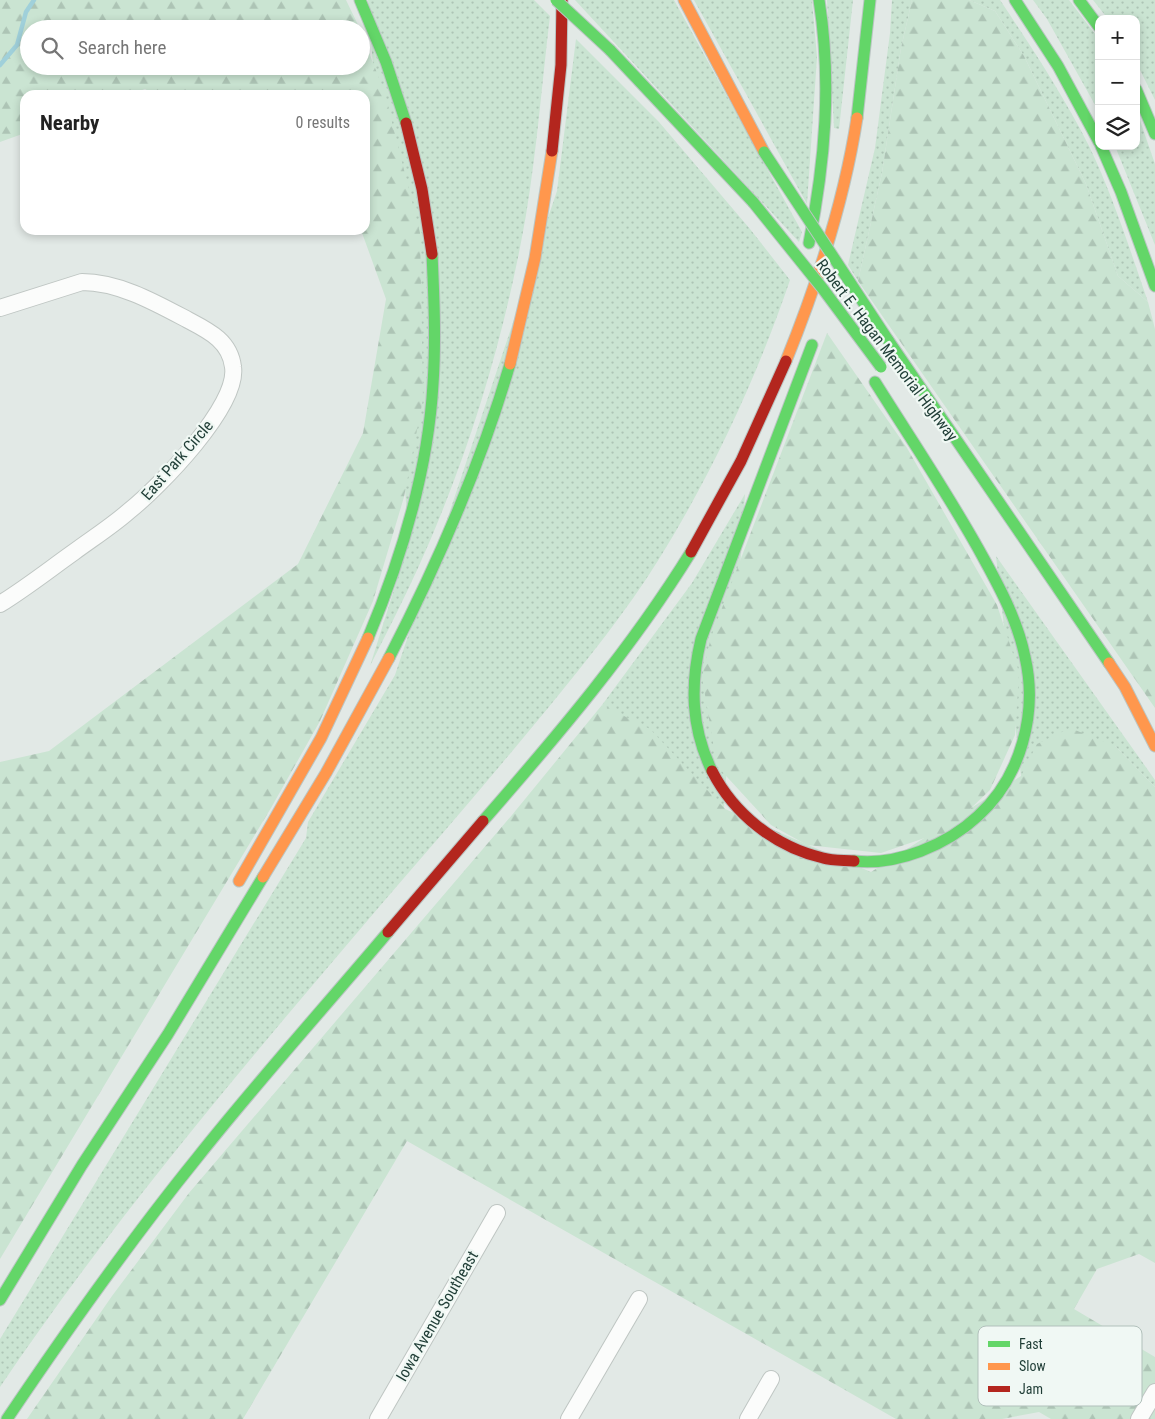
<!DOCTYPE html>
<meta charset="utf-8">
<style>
body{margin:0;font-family:"Roboto Condensed",sans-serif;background:#f6f6f6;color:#222}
.controls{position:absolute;right:15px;top:15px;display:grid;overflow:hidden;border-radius:10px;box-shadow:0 2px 8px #0003}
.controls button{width:45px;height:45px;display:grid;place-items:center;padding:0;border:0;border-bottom:1px solid #e0e0e0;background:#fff;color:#222;font:25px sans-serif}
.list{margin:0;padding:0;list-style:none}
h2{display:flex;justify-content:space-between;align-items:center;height:65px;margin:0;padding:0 20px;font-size:21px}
h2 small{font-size:16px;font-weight:400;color:#767676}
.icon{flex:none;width:28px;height:28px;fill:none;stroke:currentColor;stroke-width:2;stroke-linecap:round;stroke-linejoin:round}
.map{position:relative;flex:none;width:1155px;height:1419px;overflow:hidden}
.search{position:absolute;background:#fff;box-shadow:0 2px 8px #0003;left:20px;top:20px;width:350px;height:55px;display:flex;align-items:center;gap:12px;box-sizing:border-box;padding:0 18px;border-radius:28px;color:#767676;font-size:19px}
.panel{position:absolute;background:#fff;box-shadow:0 2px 8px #0003;left:20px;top:90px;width:350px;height:145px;border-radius:15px}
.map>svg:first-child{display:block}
.grass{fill:url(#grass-dots)}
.forest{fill:url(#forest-firs)}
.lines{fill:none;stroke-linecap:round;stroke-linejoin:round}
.stream{stroke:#a0d0da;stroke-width:4.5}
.street-casing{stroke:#bfc6c3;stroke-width:18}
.fast-casing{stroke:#bbc5c3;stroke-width:13}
.slow-casing{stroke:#bbc5c3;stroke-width:13}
.jam-casing{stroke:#bbc5c3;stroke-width:13}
.street{stroke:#fbfcfb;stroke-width:16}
.fast{stroke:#63d668;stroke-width:11}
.slow{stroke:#ff974d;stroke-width:11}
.jam{stroke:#b3261e;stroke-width:11}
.fast-bridge-casing{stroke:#bbc5c3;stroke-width:13;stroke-linecap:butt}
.fast-bridge{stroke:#63d668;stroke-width:11}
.labels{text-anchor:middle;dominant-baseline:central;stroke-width:4.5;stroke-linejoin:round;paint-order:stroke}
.street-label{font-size:16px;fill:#1f3d36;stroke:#f0f8f4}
.key{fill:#f0f8f4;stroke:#b1c0bb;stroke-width:1}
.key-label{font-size:14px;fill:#1f3d36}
</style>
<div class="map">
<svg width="1155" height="1419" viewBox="0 0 1155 1419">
<defs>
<pattern id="grass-dots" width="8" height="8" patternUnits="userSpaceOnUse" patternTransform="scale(1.25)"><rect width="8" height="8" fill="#cae4d2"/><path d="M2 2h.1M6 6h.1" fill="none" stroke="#adc4b5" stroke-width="1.8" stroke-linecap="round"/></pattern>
<pattern id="forest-firs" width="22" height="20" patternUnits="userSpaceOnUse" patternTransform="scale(1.25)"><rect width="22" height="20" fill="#cae4d2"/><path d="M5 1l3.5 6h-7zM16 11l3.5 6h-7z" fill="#adc4b5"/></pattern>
</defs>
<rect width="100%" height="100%" fill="#e2e9e6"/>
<!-- grass -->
<g class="grass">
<path d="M 368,0 L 534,0 L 550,16 C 542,82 537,149 526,215 C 505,336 469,455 418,568 C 403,601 386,634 370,666 L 409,542 Z"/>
<polygon points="575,0 674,0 802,232 799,242"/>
<polygon points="694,0 812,0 817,57 807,204"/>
<polygon points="827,0 853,0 839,129 834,128"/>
<polygon points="892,0 912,0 901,48 882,173 858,281 848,265 875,148 890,33"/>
<path d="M 969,0 L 1000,0 C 1032,48 1063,95 1089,146 C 1113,196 1130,250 1148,302 L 1118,276 L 1086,184 L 1024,56 L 995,11 Z"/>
<polygon points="1033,0 1069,0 1099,39 1099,112 1047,19"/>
<polygon points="1093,0 1155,0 1155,100 1136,62 1136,19 1108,19"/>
<path d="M 576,39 L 659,122 L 750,229 L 790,280 C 757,377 713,472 659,559 C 626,612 587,660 548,708 C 493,775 436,841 379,907 C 247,1062 115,1217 0,1387 L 0,1339 L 306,838 L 308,822 L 395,675 L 557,191 Z"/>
<polygon points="1136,109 1155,164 1155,245 1115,146 1136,146"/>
<polygon points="745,494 724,809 602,705 692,583"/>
<polygon points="996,556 1155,780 1155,787 1115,746 1021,776"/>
</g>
<!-- forest -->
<g class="forest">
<polygon points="0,0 346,0 360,29 29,29 29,66 361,66 361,32 384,91 420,233 423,399 404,497 373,601 320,721 271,808 0,1259 0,762 49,751 298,564 363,433 386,299 361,230 365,230 365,95 155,95 145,89 129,95 25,95 25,133 0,142"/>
<polygon points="912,0 969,0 995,11 1024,56 1086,184 1118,276 1148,302 1155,329 1155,708 858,281 882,173 901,48"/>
<polygon points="827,333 907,448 997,605 1019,672 1015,735 990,790 948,830 881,853 807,845 771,825 717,766 702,677 711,637"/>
<polygon points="602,705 650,729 725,809 871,872 1021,776 1037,744 1070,728 1115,746 1155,787 1155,1263 1139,1254 1097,1269 1074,1309 1155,1357 1155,1419 1051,1419 1039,1412 1002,1419 896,1419 407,1141 243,1419 27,1419 112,1296 189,1193 512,815"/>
</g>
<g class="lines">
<!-- stream -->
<polyline class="stream" points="0,65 17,45 26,12 34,0"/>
<defs>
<g id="street">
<path d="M 0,308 L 82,282 C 119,282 156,303 188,320 C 209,331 230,341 233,367 C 239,406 159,487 129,511 C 112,526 93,538 74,552 C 50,569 26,588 0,604"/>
<polyline points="378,1419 497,1213"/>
<polyline points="569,1419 639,1299"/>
<polyline points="748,1419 771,1379"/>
<polyline points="1139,1419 1155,1392"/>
</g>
<g id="fast">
<polyline points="360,0 386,62 406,123"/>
<polyline points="1015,0 1058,66 1099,142"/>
<polyline points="1079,0 1099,27"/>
<polyline points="610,50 753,202"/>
<polyline points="1136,89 1155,134"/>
<polyline points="857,118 870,0"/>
<polyline points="1101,146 1121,192 1155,286"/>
<path d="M 809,243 C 825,162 832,82 819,0"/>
<polyline points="888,340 1109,663"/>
<path d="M 368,638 C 402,557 428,472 433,384 C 436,340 434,298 432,254"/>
<path d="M 389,658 C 438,563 480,467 510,364"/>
<path d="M 712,771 C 691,728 690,685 701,639 L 812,345"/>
<path d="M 483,821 C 558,735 631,649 691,552"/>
<path d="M 854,861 C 897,866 947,845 978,816 C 1021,777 1038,713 1025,657 C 1018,622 1001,590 984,559 C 951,498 912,441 875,382"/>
<polyline points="0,1300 82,1165 168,1034 263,877"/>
<path d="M 7,1419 C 67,1330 129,1242 197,1158 C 258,1081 324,1008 388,932"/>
</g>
<g id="slow">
<polyline points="684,0 764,152"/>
<path d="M 786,361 C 818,282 844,202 857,118"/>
<polyline points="510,364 535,258 552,151"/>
<polyline points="1109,663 1125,687 1155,746"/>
<polyline points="263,877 326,773 389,658"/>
<polyline points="239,881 321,738 368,638"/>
</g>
<g id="jam">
<polyline points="406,123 422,189 432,254"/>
<polyline points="552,151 561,65 562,0"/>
<polyline points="691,552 741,461 786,361"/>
<path d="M 712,771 C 734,814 775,847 823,858 C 833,861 844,860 854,861"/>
<polyline points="388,932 483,821"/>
</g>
</defs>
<!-- street casing -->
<use href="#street" class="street-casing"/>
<!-- fast casing -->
<use href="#fast" class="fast-casing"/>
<!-- slow casing -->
<use href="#slow" class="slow-casing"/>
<!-- jam casing -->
<use href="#jam" class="jam-casing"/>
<!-- street -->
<use href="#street" class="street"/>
<!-- fast -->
<use href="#fast" class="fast"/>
<!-- slow -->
<use href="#slow" class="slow"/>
<!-- jam -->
<use href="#jam" class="jam"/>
<defs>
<g id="fast-bridge">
<polyline points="556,0 610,50"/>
<polyline points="764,152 888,340"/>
<polyline points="753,202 823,289 881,367"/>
</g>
</defs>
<!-- fast-bridge casing -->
<use href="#fast-bridge" class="fast-bridge-casing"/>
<!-- fast-bridge -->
<use href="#fast-bridge" class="fast-bridge"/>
</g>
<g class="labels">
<!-- street labels -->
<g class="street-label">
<text transform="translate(887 350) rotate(53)">Robert E. Hagan Memorial Highway</text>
<text transform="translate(177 460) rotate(-49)">East Park Circle</text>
<text transform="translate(437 1316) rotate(-60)">Iowa Avenue Southeast</text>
</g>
</g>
<!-- legend -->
<rect x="978" y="1326" width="164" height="80" rx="8" class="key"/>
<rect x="988" y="1341" width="22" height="6" fill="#63d668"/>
<rect x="988" y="1363" width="22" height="7" fill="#ff974d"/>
<rect x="988" y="1386" width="22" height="6" fill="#b3261e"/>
<g class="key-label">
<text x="1019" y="1349">Fast</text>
<text x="1019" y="1371">Slow</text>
<text x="1019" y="1394">Jam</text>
</g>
</svg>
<div class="controls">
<button>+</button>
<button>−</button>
<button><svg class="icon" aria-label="layers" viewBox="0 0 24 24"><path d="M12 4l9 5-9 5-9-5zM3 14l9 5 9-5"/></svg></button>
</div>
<div class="search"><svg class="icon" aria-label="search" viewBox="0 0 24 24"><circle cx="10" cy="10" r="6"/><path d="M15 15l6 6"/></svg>Search here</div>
<section class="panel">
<h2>Nearby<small>0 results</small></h2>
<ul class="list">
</ul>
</section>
</div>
